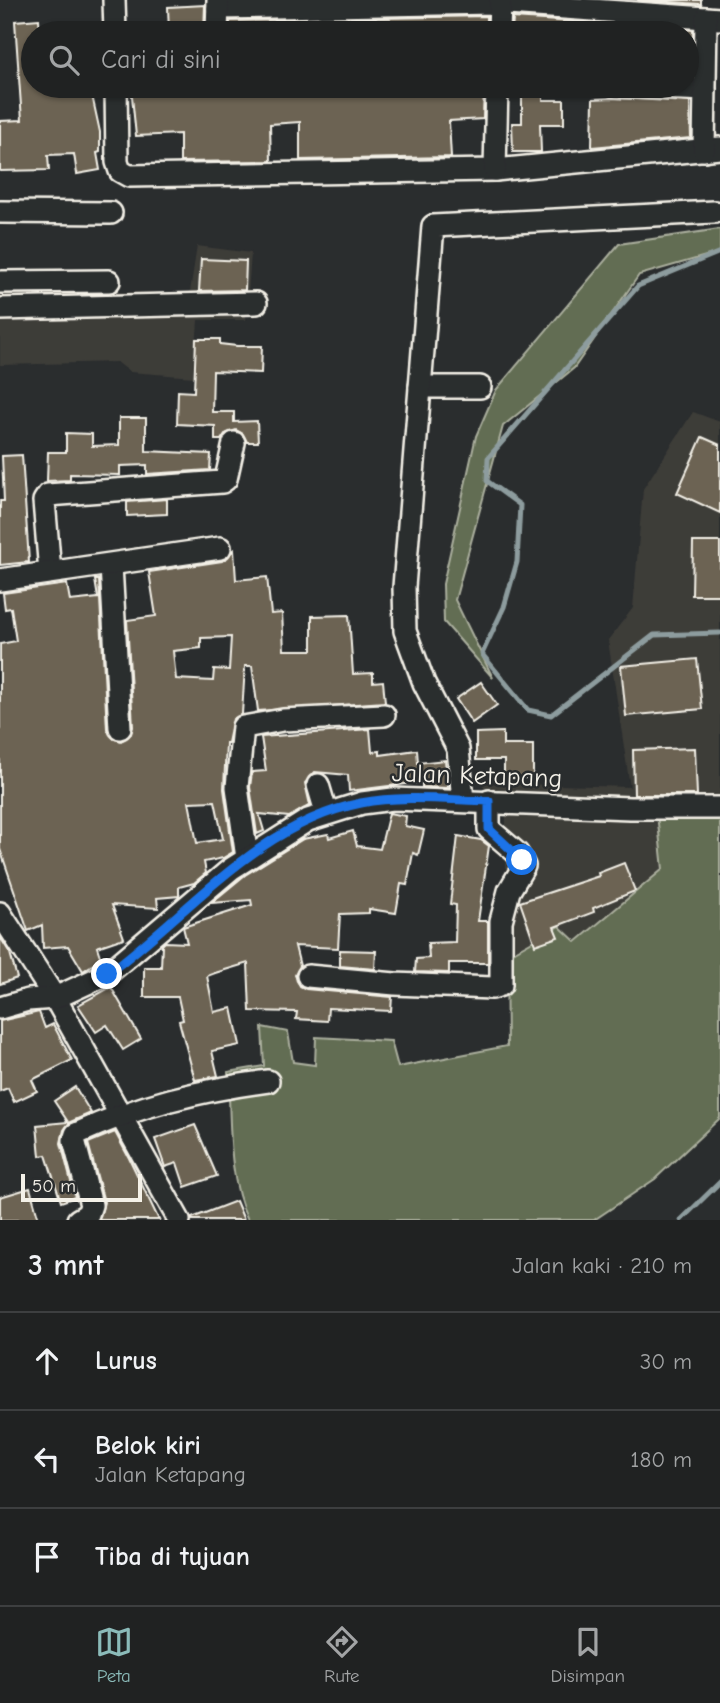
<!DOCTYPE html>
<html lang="id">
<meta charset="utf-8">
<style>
body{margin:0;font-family:"Comic Neue",sans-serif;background:#2d2f2f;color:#f1f3f6}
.scale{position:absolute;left:21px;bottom:18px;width:121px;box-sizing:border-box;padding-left:7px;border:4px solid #f4f1e8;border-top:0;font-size:19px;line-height:24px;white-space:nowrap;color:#f4f1e8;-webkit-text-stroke:5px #2a2d2e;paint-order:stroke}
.stop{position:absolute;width:21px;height:21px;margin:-16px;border:5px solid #1a73e8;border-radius:50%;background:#fff}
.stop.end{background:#1a73e8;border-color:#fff;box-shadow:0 2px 7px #0008}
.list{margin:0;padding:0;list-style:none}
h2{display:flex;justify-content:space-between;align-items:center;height:91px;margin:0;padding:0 28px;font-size:30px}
h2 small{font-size:23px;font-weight:400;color:#a2a4a5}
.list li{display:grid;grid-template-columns:46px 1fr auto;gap:21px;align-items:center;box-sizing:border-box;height:98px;padding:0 28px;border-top:2px solid #3d3f40}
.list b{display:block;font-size:26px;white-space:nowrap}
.list p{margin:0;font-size:23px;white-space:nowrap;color:#a2a4a5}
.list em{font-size:23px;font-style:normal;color:#a2a4a5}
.icon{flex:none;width:38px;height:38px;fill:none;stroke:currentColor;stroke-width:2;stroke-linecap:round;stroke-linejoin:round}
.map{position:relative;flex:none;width:720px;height:1220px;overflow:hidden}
.search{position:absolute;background:#202222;box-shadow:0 2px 5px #0004;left:21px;right:21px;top:21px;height:77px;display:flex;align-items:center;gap:18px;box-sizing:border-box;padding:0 24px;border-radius:38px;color:#a2a4a5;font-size:26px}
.sheet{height:385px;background:#202222}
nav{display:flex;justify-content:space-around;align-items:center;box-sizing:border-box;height:98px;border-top:2px solid #3d3f40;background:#202222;font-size:19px;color:#a2a4a5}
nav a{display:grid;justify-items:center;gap:4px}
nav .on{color:#8bbbb9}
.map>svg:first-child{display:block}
.built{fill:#3e3d39}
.green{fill:#626d53;stroke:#abaf9e;stroke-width:2}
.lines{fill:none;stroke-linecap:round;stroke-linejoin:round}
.stream{stroke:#8d9c9e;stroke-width:5}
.building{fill:#6c6353;stroke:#f4f1e8;stroke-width:2;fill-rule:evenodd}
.minor-casing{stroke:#f4f1e8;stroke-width:26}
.minor{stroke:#2a2d2e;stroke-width:21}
.route{stroke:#1a73e8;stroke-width:9}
.labels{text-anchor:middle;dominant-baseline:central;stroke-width:5;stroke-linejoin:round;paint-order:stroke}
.street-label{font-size:26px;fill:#f4f1e8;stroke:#2a2d2e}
</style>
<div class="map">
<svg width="720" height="1220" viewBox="0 0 720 1220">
<rect width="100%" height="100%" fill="#2a2d2e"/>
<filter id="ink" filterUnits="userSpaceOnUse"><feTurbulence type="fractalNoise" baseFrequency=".0143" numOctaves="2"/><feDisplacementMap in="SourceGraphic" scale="14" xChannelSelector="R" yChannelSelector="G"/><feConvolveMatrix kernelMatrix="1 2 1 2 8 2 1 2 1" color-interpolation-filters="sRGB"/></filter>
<g filter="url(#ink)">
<!-- built -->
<g class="built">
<polygon points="197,246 251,253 246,320 198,320 194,377 130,372 117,362 0,365 0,293 190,292"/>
<polygon points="693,412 720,422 720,810 658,814 663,869 576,943 506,956 506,815 481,783 630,787 608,640 633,608 643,489"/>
</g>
<!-- green -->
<g class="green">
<polygon points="720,229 720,252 639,275 574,368 503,426 455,600 493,678 444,622 443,584 476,436 496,390 619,244"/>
<path d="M 720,810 L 720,1118 L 655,1179 L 594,1220 L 248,1220 C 227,1176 231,1120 228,1072 L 264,1066 L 262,1027 L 288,1032 L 293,1062 L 315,1065 L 316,1037 L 391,1041 L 398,1067 L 507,1046 L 506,956 L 559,926 L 576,942 L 663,869 L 657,814 Z"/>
</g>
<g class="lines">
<!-- stream -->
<g class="stream">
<polyline points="720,252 638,286 488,458 487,481 520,505 517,562 504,607 482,654 528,710 551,715 654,635 720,633"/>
<polyline points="681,1220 720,1182"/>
</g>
</g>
<!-- building -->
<g class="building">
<polygon points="637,0 701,0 701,4"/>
<polygon points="205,5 204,33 169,33 168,7"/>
<polygon points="486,16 486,33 230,33 230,21"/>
<polygon points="513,18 693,30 692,60 687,60 687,33 512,33"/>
<polygon points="39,19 40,33 33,33 33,86 90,86 100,132 100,152 97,153 100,170 77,174 74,154 48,155 49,170 0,171 0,121 22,120 15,21"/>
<polygon points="131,86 270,89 484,86 483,119 449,121 451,157 300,160 300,122 270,124 271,161 180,162 180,134 136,136"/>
<polygon points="522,95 543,95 543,100 564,100 564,124 540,124 541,152 513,152 512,123 522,123"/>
<polygon points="613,98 690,102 691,138 592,147 593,99"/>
<polygon points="201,259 246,261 245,290 199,291"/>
<polygon points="196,339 220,339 220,344 237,346 262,346 261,373 213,371 212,412 234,412 234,422 257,421 258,442 247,442 243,434 236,430 225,434 221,440 215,440 215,426 177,424 178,391 194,392"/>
<polygon points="119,418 146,418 146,451 211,454 210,470 147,474 147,465 120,466 120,475 70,474 70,480 47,481 48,452 66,452 66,433 92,434 92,446 119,445"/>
<polygon points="702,437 720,445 720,513 677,493"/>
<polygon points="22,455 29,562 0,565 0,501 4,501 2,456"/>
<polygon points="167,499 167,514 127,516 127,502"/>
<polygon points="693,542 720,542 720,595 692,595"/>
<path d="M 234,550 L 236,580 L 267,577 L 271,614 L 282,613 L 284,650 L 312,650 L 312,616 L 349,615 L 353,674 L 373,673 L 373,682 L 383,681 L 385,702 L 258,711 L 252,666 L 245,666 L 242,714 L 233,719 L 228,743 L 226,743 L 224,789 L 233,852 L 223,858 L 204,862 L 206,873 L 194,883 L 179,887 L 179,896 L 157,898 L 158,908 L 112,905 L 124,938 L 97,947 L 101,959 L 83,971 L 68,946 L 43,948 L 42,925 L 28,931 L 0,849 L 0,644 L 16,641 L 11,608 L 5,609 L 3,593 L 67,584 L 70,601 L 98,598 L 95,580 L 99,580 L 107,729 L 114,739 L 121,741 L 131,734 L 133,727 L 127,620 L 156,616 L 149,572 L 222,561 ZM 231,637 L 229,670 L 214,669 L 213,681 L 176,679 L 173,651 L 201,648 L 201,638 ZM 215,801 L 223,839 L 197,843 L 189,802 Z"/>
<polygon points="697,659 702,709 626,716 621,666"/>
<polygon points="481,682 497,705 472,723 456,699"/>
<polygon points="370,729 372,752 380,751 380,755 417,750 418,763 445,760 448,788 422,787 422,782 349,791 348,775 315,772 305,783 310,805 289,817 259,814 264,831 257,834 250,787 252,772 266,771 261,737"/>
<polygon points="503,732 503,745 533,745 533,778 504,778 504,760 476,760 476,733"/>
<polygon points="695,748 697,795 634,795 633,750"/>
<polygon points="389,813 406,816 405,826 424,830 418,855 413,853 407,885 401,884 396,913 369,909 369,913 340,914 338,948 295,946 300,966 295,975 300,986 306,989 392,997 391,1011 328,1008 327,1021 296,1019 297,1012 250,1011 248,963 215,973 207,976 214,1012 232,1008 240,1045 212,1051 218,1076 195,1080 179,1021 183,1020 178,997 144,997 144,967 161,967 162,945 165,942 187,943 183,927 252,905 251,900 211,903 245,875 303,839 328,834 329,838 353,831 357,846 380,849"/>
<polygon points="458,836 481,840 489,846 478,921 488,921 488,963 449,963 449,973 415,972 416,959 429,958 428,943 455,942 456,905 450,904"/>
<polygon points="624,863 635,891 593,908 594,912 554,927 558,937 535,945 520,902 599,876 598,873"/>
<polygon points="0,937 10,953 17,978 0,984"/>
<polygon points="340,950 376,951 375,969 340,966"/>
<polygon points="111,987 141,1039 123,1050 107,1025 96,1032 78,1005"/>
<polygon points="39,1012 45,1028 53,1024 72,1060 32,1080 37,1091 14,1102 8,1088 0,1091 0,1021"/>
<polygon points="75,1087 91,1113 70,1122 64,1130 61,1143 75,1197 61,1202 46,1155 40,1156 37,1125 68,1122 54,1101"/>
<polygon points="195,1125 217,1176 185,1187 177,1163 165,1167 155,1139"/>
<polygon points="115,1132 129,1158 159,1220 99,1220 104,1202 88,1143"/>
<polygon points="30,1188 39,1220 0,1220 0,1197"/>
<polygon points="236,1201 244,1220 192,1220 192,1218"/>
</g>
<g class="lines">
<defs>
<g id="minor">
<polyline points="114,0 115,33"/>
<polyline points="218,8 493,3 720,19"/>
<polyline points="217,33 218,0"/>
<polyline points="499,33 500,0"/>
<polyline points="116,86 117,162 120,171 129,176 495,170 720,148"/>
<polyline points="616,86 705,90"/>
<polyline points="704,150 706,18"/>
<polyline points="495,170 497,86"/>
<polyline points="0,212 111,213"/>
<polyline points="0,282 109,281"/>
<polyline points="0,309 256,303"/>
<polyline points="420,387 480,387"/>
<polyline points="111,565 120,728"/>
<polyline points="50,572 44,501 48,495 222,482 226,479 234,443"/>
<polyline points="0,580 220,548"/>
<polyline points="318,785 326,812"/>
<polyline points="463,800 458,749 424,683 405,631 404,587 433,226 714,212"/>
<polyline points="247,858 237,787 243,727 283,720 384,715"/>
<polyline points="0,913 55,998 179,1220"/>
<polyline points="308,976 395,984 492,988 501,985 501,921 509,891 524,866 517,853 489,829 489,801"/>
<polyline points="0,1008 28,1000 55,998 107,974 231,869 308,820 362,803 393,799 630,808 720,808"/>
<path d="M 78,1220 L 88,1214 L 91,1205 L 74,1140 L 76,1134 C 139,1105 200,1090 268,1081"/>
</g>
</defs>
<!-- minor casing -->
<use href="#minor" class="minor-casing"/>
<!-- minor -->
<use href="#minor" class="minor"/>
</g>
</g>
<g class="lines" filter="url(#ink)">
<!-- route -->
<path class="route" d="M 107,974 C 188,915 257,824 361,803 C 402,795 447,800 489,801 L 489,829 L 522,860"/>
</g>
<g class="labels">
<!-- street labels -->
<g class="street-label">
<text transform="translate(477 776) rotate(2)">Jalan Ketapang</text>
</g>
</g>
</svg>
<div class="scale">50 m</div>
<div class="stop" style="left:522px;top:860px"></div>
<div class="stop end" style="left:107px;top:974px"></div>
<div class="search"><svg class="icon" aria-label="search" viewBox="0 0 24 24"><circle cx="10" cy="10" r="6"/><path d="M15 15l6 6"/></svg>Cari di sini</div>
</div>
<section class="sheet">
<h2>3 mnt<small>Jalan kaki · 210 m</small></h2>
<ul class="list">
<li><svg class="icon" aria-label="ahead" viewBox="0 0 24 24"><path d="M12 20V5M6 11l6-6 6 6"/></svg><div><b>Lurus</b></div><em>30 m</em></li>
<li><svg class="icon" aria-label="left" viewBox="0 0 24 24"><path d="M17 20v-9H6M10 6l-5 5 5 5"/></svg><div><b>Belok kiri</b><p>Jalan Ketapang</p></div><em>180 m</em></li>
<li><svg class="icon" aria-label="arrive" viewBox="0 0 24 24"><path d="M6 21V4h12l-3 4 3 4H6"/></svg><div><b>Tiba di tujuan</b></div></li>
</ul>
</section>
<nav>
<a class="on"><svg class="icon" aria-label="map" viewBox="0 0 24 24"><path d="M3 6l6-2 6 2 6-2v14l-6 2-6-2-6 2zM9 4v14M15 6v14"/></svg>Peta</a>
<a><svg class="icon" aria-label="directions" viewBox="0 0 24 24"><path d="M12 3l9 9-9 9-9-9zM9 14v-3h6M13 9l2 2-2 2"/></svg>Rute</a>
<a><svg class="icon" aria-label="saved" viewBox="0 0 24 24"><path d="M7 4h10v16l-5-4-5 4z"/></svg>Disimpan</a>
</nav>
